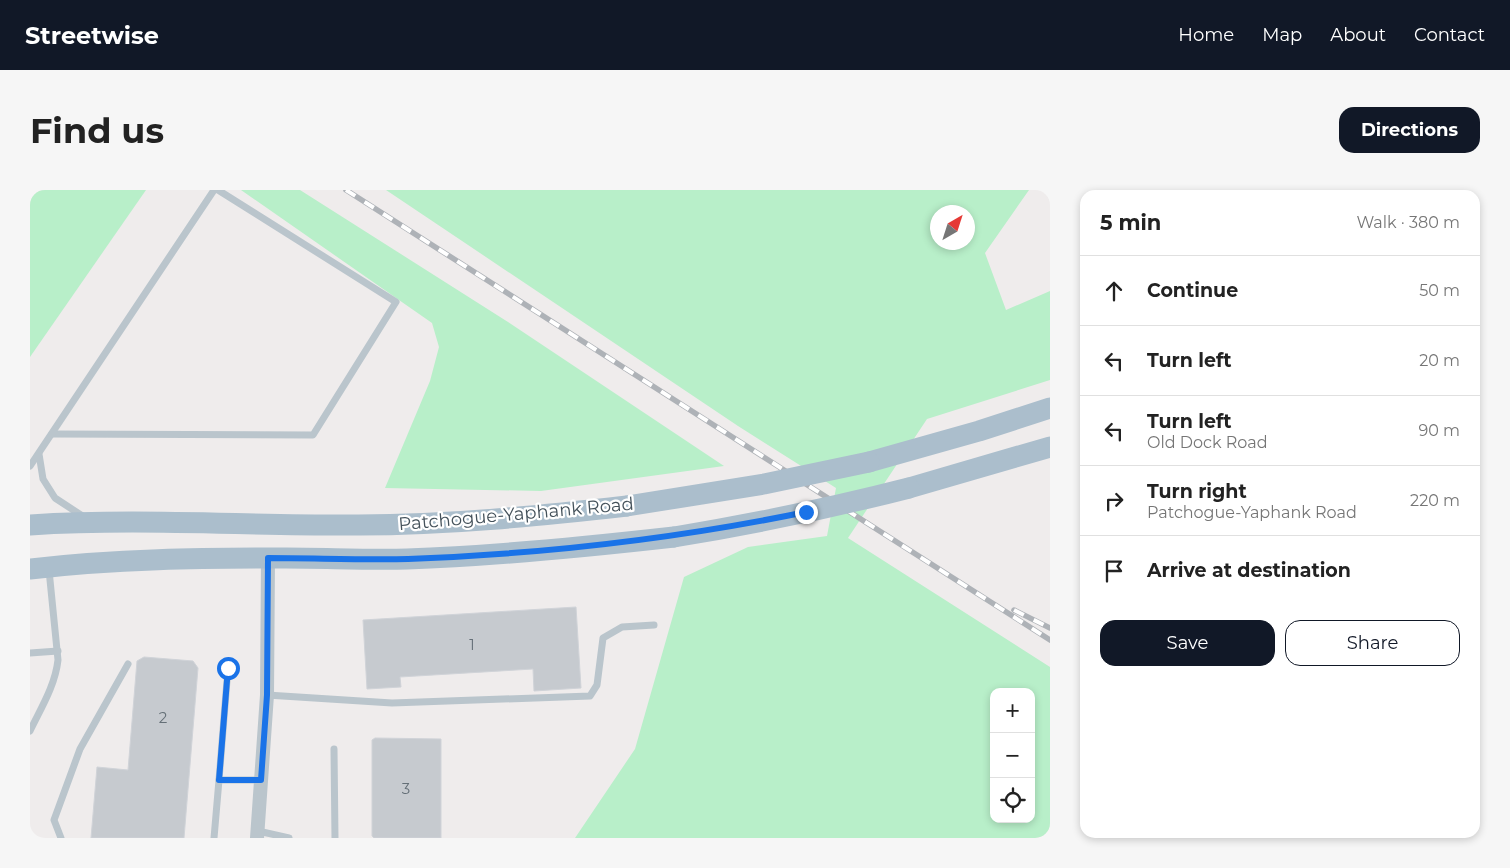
<!DOCTYPE html>
<meta charset="utf-8">
<style>
body{margin:0;font-family:Montserrat,sans-serif;background:#f6f6f6;color:#222}
.controls{position:absolute;right:15px;bottom:15px;display:grid;overflow:hidden;border-radius:10px;box-shadow:0 2px 8px #0003}
.controls button{width:45px;height:45px;display:grid;place-items:center;padding:0;border:0;border-bottom:1px solid #e0e0e0;background:#fff;color:#222;font:25px sans-serif}
.compass{position:absolute;left:900px;top:15px;width:45px;height:45px;border-radius:50%;background:#fff;box-shadow:0 2px 8px #0003;rotate:39deg}
.stop{position:absolute;width:15px;height:15px;margin:-11px;border:4px solid #1a73e8;border-radius:50%;background:#fff}
.stop.end{background:#1a73e8;border-color:#fff;box-shadow:0 1px 5px #0008}
.list{margin:0;padding:0;list-style:none}
h2{display:flex;justify-content:space-between;align-items:center;height:65px;margin:0;padding:0 20px;font-size:21px}
h2 small{font-size:16px;font-weight:400;color:#767676}
.list li{display:grid;grid-template-columns:32px 1fr auto;gap:15px;align-items:center;box-sizing:border-box;height:70px;padding:0 20px;border-top:1px solid #e0e0e0}
.list b{display:block;font-size:19px;white-space:nowrap}
.list p{margin:0;font-size:16px;white-space:nowrap;color:#767676}
.list em{font-size:16px;font-style:normal;color:#767676}
.actions{display:flex;gap:10px;padding:15px 20px}
.actions a{flex:1;padding:11px 0;border:1px solid #111827;border-radius:15px;text-align:center;font-size:18px;color:#111827}
.actions .main{background:#111827;color:#fff}
.icon{flex:none;width:28px;height:28px;fill:none;stroke:currentColor;stroke-width:2;stroke-linecap:round;stroke-linejoin:round}
.map{position:relative;flex:none;width:1020px;height:648px;overflow:hidden;border-radius:15px}
header{display:flex;align-items:center;gap:30px;box-sizing:border-box;height:70px;padding:0 25px;background:#111827;color:#fff}
header strong{font-size:24px}
nav{display:flex;gap:28px;margin-inline-start:auto;font-size:18px}
.intro{display:flex;align-items:center;justify-content:space-between;box-sizing:border-box;height:120px;padding:0 30px}
h1{margin:0;font-size:35px}
.button{padding:12px 22px;border-radius:15px;background:#111827;color:#fff;font-size:18px;font-weight:700}
main{display:flex;gap:30px;padding:0 30px}
aside{flex:1;background:#fff;border-radius:15px;box-shadow:0 2px 8px #0003}
.map>svg:first-child{display:block}
.green{fill:#b8efc9;fill-rule:evenodd}
.building{fill:#c6cacf;stroke:#d0d3d8}
.lines{fill:none;stroke-linecap:round;stroke-linejoin:round}
.lane{stroke:#bac5cc;stroke-width:7}
.street{stroke:#bac5cc;stroke-width:14}
.primary{stroke:#abbecc;stroke-width:21}
.rail-casing{stroke:#aeb2b7;stroke-width:5.5}
.rail{stroke:#fff;stroke-width:4;stroke-dasharray:11;stroke-linecap:butt}
.primary-bridge{stroke:#abbecc;stroke-width:21}
.route{stroke:#1a73e8;stroke-width:6}
.labels{text-anchor:middle;dominant-baseline:central;stroke-width:4.5;stroke-linejoin:round;paint-order:stroke}
.number-label{font-size:15px;fill:#646f77}
.street-label{font-size:18px;fill:#44515a;stroke:#fff}
</style>
<header>
<strong>Streetwise</strong>
<nav><a>Home</a><a>Map</a><a>About</a><a>Contact</a></nav>
</header>
<div class="intro"><h1>Find us</h1><a class="button">Directions</a></div>
<main>
<div class="map">
<svg width="1020" height="648" viewBox="0 0 1020 648">
<rect width="100%" height="100%" fill="#efecec"/>
<!-- green -->
<g class="green">
<polygon points="0,0 116,0 0,167"/>
<polygon points="211,0 270,0 478,132 694,276 511,301 355,298 400,191 409,157 402,133"/>
<path d="M 356,0 L 999,0 L 955,63 L 976,120 L 1020,101 L 1020,190 L 897,229 L 818,348 L 1020,477 L 1020,648 L 545,648 L 605,559 L 654,387 L 718,357 L 797,346 L 806,298 L 708,236 ZM 908,22 L 938,22 L 938,52 L 908,52 ZM 964,502 L 1001,502 L 1001,629 L 964,629 Z"/>
</g>
<!-- building -->
<g class="building">
<polygon points="546,417 551,498 504,501 503,479 370,487 371,497 337,499 333,430"/>
<polygon points="114,467 163,471 168,478 154,648 61,648 67,577 98,580 107,471"/>
<polygon points="345,548 411,549 411,648 344,648 342,646 342,550"/>
</g>
<g class="lines">
<!-- lane -->
<g class="lane">
<polyline points="22,244 283,245 366,112 188,0"/>
<polyline points="9,264 13,289 25,308 54,327"/>
<polyline points="0,276 184,0"/>
<polyline points="0,463 28,461"/>
<polyline points="237,505 362,513 560,506 567,495 573,448 592,437 624,435"/>
<path d="M 0,541 C 11,518 25,496 28,470 L 19,380"/>
<polyline points="304,559 305,648"/>
<polyline points="189,590 198,478"/>
<polyline points="228,641 259,648"/>
<polyline points="31,648 24,630 50,559 98,474"/>
<polyline points="184,648 189,590 231,590"/>
</g>
<!-- street -->
<polyline class="street" points="227,648 237,505 238,368"/>
<!-- primary -->
<g class="primary">
<polyline points="839,272 949,241 1020,218"/>
<polyline points="879,298 1020,257"/>
<path d="M 0,335 C 110,328 219,336 329,335 C 419,335 508,326 597,316"/>
<path d="M 0,379 C 85,369 171,368 256,368 C 297,368 337,370 377,369 C 467,366 555,357 644,347"/>
</g>
<defs>
<g id="rail">
<polyline points="316,0 1020,450"/>
<polyline points="984,420 1020,438"/>
</g>
</defs>
<!-- rail casing -->
<use href="#rail" class="rail-casing"/>
<!-- rail -->
<use href="#rail" class="rail"/>
<!-- primary-bridge -->
<g class="primary-bridge">
<polyline points="597,316 734,294 839,272"/>
<path d="M 644,347 C 723,334 801,318 879,298"/>
</g>
</g>
<g class="lines">
<!-- route -->
<path class="route" d="M 198,478 L 189,590 L 231,590 L 237,505 L 238,368 C 284,368 331,370 378,369 C 512,364 645,349 776,322"/>
</g>
<g class="labels">
<!-- number labels -->
<g class="number-label">
<text x="442" y="454">1</text>
<text x="133" y="527">2</text>
<text x="376" y="598">3</text>
</g>
<!-- street labels -->
<g class="street-label">
<text transform="translate(486 324) rotate(-5)">Patchogue-Yaphank Road</text>
</g>
</g>
</svg>
<div class="controls">
<button>+</button>
<button>−</button>
<button><svg class="icon" aria-label="locate" viewBox="0 0 24 24"><circle cx="12" cy="12" r="6"/><path d="M12 2v4M12 18v4M2 12h4M18 12h4"/></svg></button>
</div>
<svg class="compass" viewBox="-18 -18 36 36"><path d="M0-13l5 13h-10z" fill="#e53935"/><path d="M0 13l5-13h-10z" fill="#767676"/></svg>
<div class="stop" style="left:198px;top:478px"></div>
<div class="stop end" style="left:776px;top:322px"></div>
</div>
<aside>
<h2>5 min<small>Walk · 380 m</small></h2>
<ul class="list">
<li><svg class="icon" aria-label="ahead" viewBox="0 0 24 24"><path d="M12 20V5M6 11l6-6 6 6"/></svg><div><b>Continue</b></div><em>50 m</em></li>
<li><svg class="icon" aria-label="left" viewBox="0 0 24 24"><path d="M17 20v-9H6M10 6l-5 5 5 5"/></svg><div><b>Turn left</b></div><em>20 m</em></li>
<li><svg class="icon" aria-label="left" viewBox="0 0 24 24"><path d="M17 20v-9H6M10 6l-5 5 5 5"/></svg><div><b>Turn left</b><p>Old Dock Road</p></div><em>90 m</em></li>
<li><svg class="icon" aria-label="right" viewBox="0 0 24 24"><path d="M7 20v-9h11M14 6l5 5-5 5"/></svg><div><b>Turn right</b><p>Patchogue-Yaphank Road</p></div><em>220 m</em></li>
<li><svg class="icon" aria-label="arrive" viewBox="0 0 24 24"><path d="M6 21V4h12l-3 4 3 4H6"/></svg><div><b>Arrive at destination</b></div></li>
</ul>
<div class="actions"><a class="main">Save</a><a>Share</a></div>
</aside>
</main>
